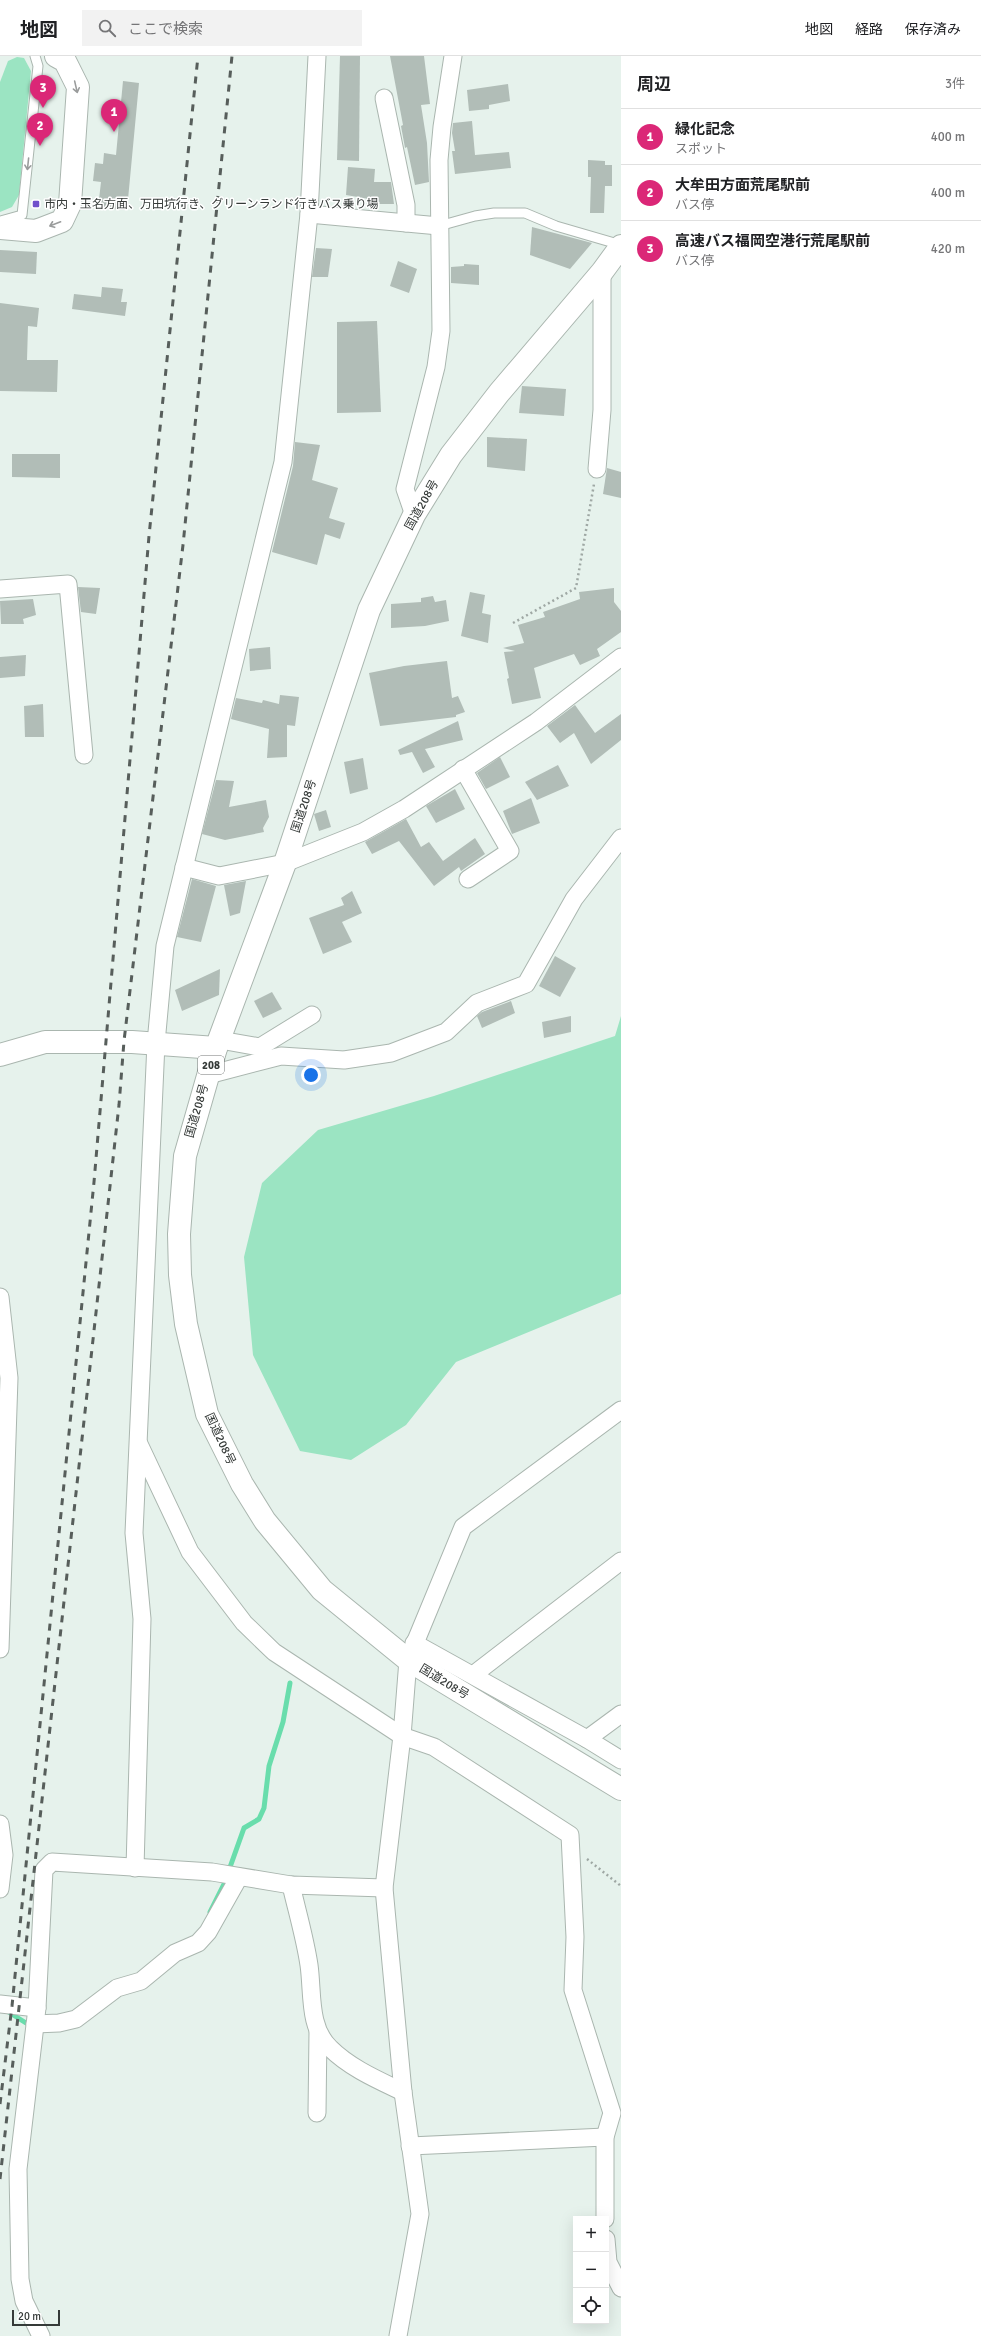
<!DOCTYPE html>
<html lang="ja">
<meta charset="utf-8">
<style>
body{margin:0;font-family:Signika,"Noto Sans JP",sans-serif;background:#f2f2f2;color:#202124}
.controls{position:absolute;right:12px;bottom:12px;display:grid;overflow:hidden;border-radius:0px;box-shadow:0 4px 16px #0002}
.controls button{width:36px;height:36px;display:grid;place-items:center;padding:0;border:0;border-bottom:1px solid #e0e0e0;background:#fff;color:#202124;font:20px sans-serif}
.scale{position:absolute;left:12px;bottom:10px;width:48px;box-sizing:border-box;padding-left:4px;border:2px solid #353a38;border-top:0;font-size:11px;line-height:14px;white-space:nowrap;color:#353a38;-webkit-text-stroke:3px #fff;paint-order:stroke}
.you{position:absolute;left:311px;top:1019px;width:14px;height:14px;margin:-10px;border:3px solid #fff;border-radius:50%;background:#1a73e8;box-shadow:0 0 0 6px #1a73e833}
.badge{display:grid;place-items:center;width:26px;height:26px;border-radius:50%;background:#db2777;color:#fff;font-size:13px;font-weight:700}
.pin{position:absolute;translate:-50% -33px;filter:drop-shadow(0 1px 2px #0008)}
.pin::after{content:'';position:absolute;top:21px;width:14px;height:12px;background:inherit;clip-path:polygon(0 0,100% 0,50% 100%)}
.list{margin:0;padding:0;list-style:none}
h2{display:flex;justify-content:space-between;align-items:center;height:52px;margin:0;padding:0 16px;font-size:17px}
h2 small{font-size:13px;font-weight:400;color:#757577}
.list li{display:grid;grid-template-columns:26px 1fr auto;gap:12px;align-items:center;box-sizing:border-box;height:56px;padding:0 16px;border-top:1px solid #e0e0e0}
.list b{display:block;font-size:15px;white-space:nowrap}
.list p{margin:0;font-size:13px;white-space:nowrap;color:#757577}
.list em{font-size:13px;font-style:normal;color:#757577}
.icon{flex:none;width:22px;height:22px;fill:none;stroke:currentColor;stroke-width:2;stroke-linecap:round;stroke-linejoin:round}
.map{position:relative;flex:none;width:621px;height:2280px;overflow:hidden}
header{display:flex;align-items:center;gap:24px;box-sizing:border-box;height:56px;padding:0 20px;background:#fff;border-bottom:1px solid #e0e0e0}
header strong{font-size:19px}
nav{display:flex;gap:22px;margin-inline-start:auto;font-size:14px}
.search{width:280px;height:36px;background:#f2f2f2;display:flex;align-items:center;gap:10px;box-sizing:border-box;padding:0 14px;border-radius:0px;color:#757577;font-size:15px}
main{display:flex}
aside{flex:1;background:#fff}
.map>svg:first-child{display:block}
.green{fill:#9be4c2}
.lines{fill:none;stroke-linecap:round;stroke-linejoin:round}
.stream{stroke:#69ddac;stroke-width:5}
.building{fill:#b1bdb7}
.lane-casing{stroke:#aab6af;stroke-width:11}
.street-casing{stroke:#aab6af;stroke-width:19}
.secondary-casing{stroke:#aab6af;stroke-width:24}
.highway-casing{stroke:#aab6af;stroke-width:24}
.path{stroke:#9fa8a4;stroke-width:2.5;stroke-dasharray:2 3;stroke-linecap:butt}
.lane{stroke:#fff;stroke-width:9}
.street{stroke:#fff;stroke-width:17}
.secondary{stroke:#fff;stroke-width:22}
.highway{stroke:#fff;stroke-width:22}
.rail{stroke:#575e5b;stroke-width:3;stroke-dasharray:7 7;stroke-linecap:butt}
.oneway{stroke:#9a9c9c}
.poi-dot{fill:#7051cb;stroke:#fff;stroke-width:1.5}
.labels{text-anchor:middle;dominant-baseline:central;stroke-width:3;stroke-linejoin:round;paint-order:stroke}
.shield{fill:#fff;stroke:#727574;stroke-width:1}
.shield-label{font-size:11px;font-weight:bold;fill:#353a38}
.poi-label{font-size:12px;fill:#353a38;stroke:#fff;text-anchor:start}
.street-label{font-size:12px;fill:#353a38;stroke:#fff}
</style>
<header>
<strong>地図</strong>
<div class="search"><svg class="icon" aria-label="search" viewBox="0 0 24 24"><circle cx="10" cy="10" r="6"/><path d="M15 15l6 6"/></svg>ここで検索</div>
<nav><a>地図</a><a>経路</a><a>保存済み</a></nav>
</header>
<main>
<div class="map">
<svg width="621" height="2280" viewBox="0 0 621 2280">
<rect width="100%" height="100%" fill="#e6f2ec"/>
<!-- green -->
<g class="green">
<polygon points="17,1 24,2 31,15 19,139 12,151 0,156 0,26 8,5"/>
<polygon points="621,960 621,1238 456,1306 406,1369 351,1404 300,1395 253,1299 244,1201 262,1127 318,1074 434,1040 615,980"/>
</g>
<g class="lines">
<!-- stream -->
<g class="stream">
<polyline points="210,1856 224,1828 244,1772 259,1763 264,1752 269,1710 283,1666 290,1627"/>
<polyline points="7,1955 26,1967 33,1965"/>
</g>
</g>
<!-- building -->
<g class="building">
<polygon points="340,0 360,0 359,105 337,104"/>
<polygon points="390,0 424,0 430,48 421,49 427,87 429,126 415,129 407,91 405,92 401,70 403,69"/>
<polygon points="123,25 139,27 127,154 98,152 101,126 93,125 95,107 103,108 104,97 116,99"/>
<polygon points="508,28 510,45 489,49 489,53 469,55 467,34"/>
<polygon points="472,65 475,99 509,96 511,112 455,118 452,95 455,95 452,77 453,67"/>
<polygon points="588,104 605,105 605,109 612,109 612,130 605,130 604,157 590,157 591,121 588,121"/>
<polygon points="348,111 375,113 374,126 391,126 394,148 375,148 375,144 346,139"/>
<polygon points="532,171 592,187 570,213 530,199"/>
<polygon points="316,192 332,193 328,221 312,221"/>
<polygon points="0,194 37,196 36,218 0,216"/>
<polygon points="398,205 417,213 409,237 390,230"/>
<polygon points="464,208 479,209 479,229 451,227 451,211 464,210"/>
<polygon points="102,231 123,233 121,246 127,246 125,260 72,253 74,238 101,241"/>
<polygon points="0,247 39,252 37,271 28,270 27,304 58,304 57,336 0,335"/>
<polygon points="377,265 381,356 337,357 337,266"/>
<polygon points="522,330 566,333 564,360 519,357"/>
<polygon points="487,381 527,383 525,415 487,411"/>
<polygon points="295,386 320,389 312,424 338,432 329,462 345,467 340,483 325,478 317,509 272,496 293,410"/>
<polygon points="12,398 60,398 60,422 12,421"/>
<polygon points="607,412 621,416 621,442 603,438"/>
<polygon points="78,531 100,532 96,558 81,556"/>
<polygon points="614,532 614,546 621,555 621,576 597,593 600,600 580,609 574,598 534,612 541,642 512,648 507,623 509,622 504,596 515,595 503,592 524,587 518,569 545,561 543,556 580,543 579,536"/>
<polygon points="470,536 485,539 482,557 491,559 488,587 461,580"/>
<polygon points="433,540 435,546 446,544 449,565 425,570 391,572 391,548 421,546 421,542"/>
<polygon points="33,543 36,559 23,563 24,568 1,568 0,545"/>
<polygon points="270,591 271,613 250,615 249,593"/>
<polygon points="26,599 25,620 0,622 0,601"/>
<polygon points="447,605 452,642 458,640 465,656 456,659 456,661 380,670 369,617 404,610"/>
<polygon points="280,639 299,641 295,670 287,669 287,701 267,702 269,673 231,663 236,642 262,647 263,644 279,648"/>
<polygon points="43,648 44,681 25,681 24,650"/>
<polygon points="575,649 595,677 621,658 621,684 591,708 574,677 560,687 547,670"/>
<polygon points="458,665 463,684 425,693 435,711 423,717 412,696 400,699 398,694"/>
<polygon points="500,701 510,721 486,733 477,717"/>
<polygon points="363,702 368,733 350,738 344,706"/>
<polygon points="558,709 569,730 537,744 525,726"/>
<polygon points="216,724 234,725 229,751 266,744 269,761 263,772 264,776 225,784 202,778"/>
<polygon points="455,733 465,753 436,767 426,750"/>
<polygon points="531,742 540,767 512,778 503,755"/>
<polygon points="326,754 331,771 319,775 314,758"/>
<polygon points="406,763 421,791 429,786 443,805 475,782 485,798 461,815 459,811 434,830 399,785 372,798 365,786"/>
<polygon points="192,823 216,830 201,886 177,881"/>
<polygon points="246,825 240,857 230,860 224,829"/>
<polygon points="352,835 362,857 342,866 352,886 323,898 309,862 344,849 341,842"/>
<polygon points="555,900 576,912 560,941 539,930"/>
<polygon points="220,913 219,939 182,955 175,934"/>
<polygon points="272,936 282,953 263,962 254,945"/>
<polygon points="511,945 515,957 482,972 477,960 482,956"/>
<polygon points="571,960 571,976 544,982 542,966"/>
</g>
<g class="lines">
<defs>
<g id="lane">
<polyline points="1,165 22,159 38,10 35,0"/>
<polyline points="439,170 475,160 494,157 525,157 556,170 621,189"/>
</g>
<g id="street">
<polyline points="384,42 406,149 406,167"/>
<polyline points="309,158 439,170"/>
<polyline points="597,413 602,354 602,216"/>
<polyline points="414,459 405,433 436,311 441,275 439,104 442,71 453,0"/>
<polyline points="0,533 68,528 84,699"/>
<polyline points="463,713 510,795 468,823"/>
<polyline points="184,811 219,820 285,807 363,776 404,753 536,666 621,601"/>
<polyline points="220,984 260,991 312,959"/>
<polyline points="208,1019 281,1000 344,1004 391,997 446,976 477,947 526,928 574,843 621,782"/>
<polyline points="0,1241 9,1322 0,1593"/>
<polyline points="139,1388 190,1496 244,1567 274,1596 402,1680 434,1691 570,1779 575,1881 573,1934 612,2057 605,2081 605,2163"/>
<polyline points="414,1587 587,1683 621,1704"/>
<polyline points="473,1619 621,1505"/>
<polyline points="587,1683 621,1658"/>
<polyline points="0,1768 4,1799 0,1833"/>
<polyline points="135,1812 142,1563 134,1477 156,987 165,890 283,406 309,158 317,0"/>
<path d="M 291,1829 C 297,1855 305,1882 309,1909 C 313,1937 308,1971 330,1992 C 350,2012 378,2024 403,2036"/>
<polyline points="0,1948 37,1952"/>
<polyline points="35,1968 59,1967 76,1963 117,1932 141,1925 175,1897 198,1887 208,1876 239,1821"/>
<polyline points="317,2057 318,1976"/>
<polyline points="410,2090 605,2081"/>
<polyline points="606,2183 608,2206 621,2232"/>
<polyline points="41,2280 24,2245 20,2223 18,2113 37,1952 44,1814 52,1806 212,1816 291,1829 384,1832"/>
<polyline points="398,2280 420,2158 403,2036 384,1832 402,1680 408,1604 463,1471 621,1354"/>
</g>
<g id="secondary">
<polyline points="0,172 36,175 62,165 70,148 78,31 65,5 56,0"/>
<polyline points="0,999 45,986 132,986 216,992"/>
</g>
<polyline id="highway" points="621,190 602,216 499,337 451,399 414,459 369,554 285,807 216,992 185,1100 179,1178 180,1219 186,1268 207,1358 242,1428 265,1465 322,1534 408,1604 621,1733"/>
</defs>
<!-- lane casing -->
<use href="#lane" class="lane-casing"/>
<!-- street casing -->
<use href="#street" class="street-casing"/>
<!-- secondary casing -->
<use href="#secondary" class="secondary-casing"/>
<!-- highway casing -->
<use href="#highway" class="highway-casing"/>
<!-- path -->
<g class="path">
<polyline points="513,567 576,532 594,428"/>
<polyline points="587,1803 621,1830"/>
</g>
<!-- lane -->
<use href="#lane" class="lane"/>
<!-- street -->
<use href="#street" class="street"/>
<!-- secondary -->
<use href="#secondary" class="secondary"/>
<!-- highway -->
<use href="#highway" class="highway"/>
<!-- rail -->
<g class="rail">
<polyline points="0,2048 12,1950 94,1126 149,480 198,0"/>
<polyline points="0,2123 119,1049 124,985 183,489 232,0"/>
</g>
</g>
<!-- one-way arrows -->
<defs><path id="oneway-shaft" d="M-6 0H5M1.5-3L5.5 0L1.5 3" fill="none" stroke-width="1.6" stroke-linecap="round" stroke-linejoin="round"/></defs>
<g class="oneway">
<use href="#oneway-shaft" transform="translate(76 31) rotate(77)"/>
<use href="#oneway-shaft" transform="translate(28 108) rotate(96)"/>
<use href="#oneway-shaft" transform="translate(55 168) rotate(159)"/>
</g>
<!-- markers -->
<rect class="poi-dot" x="32" y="144" width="8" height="8" rx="2"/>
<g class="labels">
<!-- shield labels -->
<rect class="shield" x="198" y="1000" width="26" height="18" rx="3"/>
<g class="shield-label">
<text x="211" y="1009">208</text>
</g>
<!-- poi labels -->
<g class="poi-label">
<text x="44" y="148">市内・玉名方面、万田坑行き、グリーンランド行きバス乗り場</text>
</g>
<!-- street labels -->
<g class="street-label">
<text transform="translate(422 449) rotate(-61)">国道208号</text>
<text transform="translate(304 750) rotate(-72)">国道208号</text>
<text transform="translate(197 1055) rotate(-74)">国道208号</text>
<text transform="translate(220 1383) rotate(65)">国道208号</text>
<text transform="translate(444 1626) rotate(31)">国道208号</text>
</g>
</g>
</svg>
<div class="controls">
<button>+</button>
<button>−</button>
<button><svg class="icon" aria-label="locate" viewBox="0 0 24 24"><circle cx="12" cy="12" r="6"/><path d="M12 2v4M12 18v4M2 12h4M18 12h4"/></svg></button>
</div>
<div class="scale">20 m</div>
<div class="you"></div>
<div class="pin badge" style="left:114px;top:76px">1</div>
<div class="pin badge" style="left:40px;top:90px">2</div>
<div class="pin badge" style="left:43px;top:52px">3</div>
</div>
<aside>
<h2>周辺<small>3件</small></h2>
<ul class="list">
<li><span class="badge">1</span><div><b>緑化記念</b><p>スポット</p></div><em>400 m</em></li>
<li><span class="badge">2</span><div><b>大牟田方面荒尾駅前</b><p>バス停</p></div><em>400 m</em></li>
<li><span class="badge">3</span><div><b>高速バス福岡空港行荒尾駅前</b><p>バス停</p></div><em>420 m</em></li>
</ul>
</aside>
</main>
